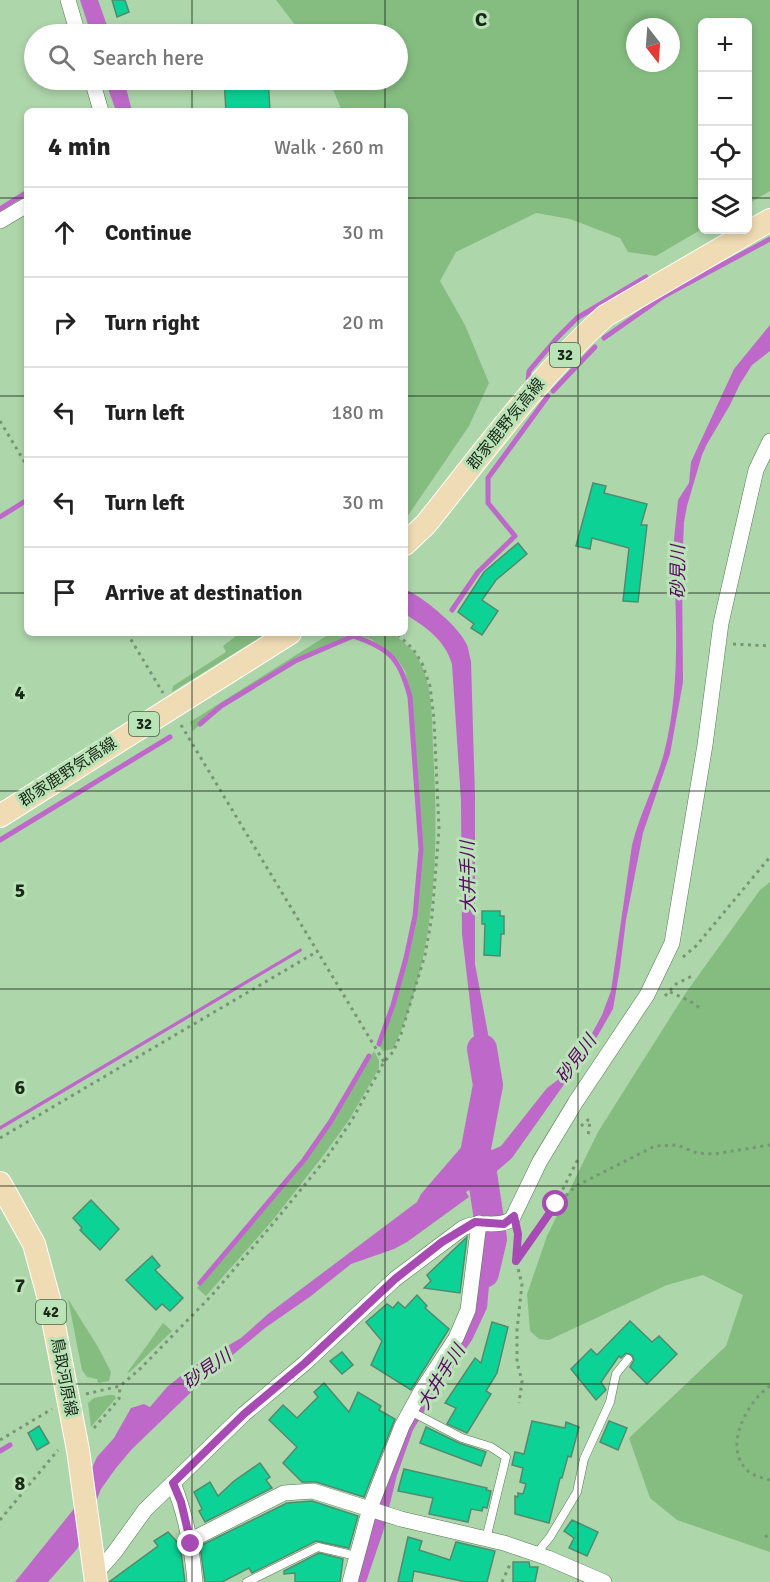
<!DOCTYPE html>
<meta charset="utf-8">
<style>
body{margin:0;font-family:Signika,"Noto Sans JP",sans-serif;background:#f6f6f6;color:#222}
.controls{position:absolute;right:18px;top:18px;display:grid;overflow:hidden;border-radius:9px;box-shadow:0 3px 9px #0003}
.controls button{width:54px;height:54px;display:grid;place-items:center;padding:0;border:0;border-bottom:2px solid #e0e0e0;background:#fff;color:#222;font:30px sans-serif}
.compass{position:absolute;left:626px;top:18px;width:54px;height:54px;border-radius:50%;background:#fff;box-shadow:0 3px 9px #0003;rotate:163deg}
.stop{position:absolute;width:18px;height:18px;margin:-14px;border:4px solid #a84ab4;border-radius:50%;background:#fff}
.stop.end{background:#a84ab4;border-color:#fff;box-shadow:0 2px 6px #0008}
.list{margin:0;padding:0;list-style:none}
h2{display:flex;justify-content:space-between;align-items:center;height:78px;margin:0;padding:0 24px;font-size:26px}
h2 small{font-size:20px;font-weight:400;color:#767676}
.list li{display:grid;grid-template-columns:39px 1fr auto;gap:18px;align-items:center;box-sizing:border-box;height:90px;padding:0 24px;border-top:2px solid #e0e0e0}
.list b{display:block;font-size:22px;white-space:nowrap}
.list em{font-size:20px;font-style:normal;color:#767676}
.icon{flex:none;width:33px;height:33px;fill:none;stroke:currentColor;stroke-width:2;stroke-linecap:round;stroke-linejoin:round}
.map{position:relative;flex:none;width:770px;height:1582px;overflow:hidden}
.search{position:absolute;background:#fff;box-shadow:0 3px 9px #0003;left:24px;top:24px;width:384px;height:66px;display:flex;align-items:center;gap:15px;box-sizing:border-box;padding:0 21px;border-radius:33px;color:#767676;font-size:22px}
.panel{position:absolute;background:#fff;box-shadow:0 3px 9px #0003;left:24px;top:108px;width:384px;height:528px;border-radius:9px}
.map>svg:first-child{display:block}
.green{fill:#85bd81;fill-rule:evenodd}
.water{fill:#be69c9}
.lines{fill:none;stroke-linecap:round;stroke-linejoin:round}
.stream{stroke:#be69c9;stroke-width:5}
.river{stroke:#be69c9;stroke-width:30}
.building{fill:#0cd395;stroke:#528a70;stroke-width:1.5}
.service-casing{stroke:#547852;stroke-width:9}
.minor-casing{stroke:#547852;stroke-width:16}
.primary-casing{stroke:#fff;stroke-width:24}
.path{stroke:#789675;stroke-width:3;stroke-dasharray:3 4.5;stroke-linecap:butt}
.service{stroke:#fff;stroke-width:8}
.minor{stroke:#fff;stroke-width:15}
.primary{stroke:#f0dcb4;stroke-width:22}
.route{stroke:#a84ab4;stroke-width:8}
.grid{fill:none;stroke:#192818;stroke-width:1.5;stroke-opacity:0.55}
.labels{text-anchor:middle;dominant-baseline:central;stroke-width:6;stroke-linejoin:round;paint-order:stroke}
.shield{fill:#bbe3b8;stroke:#4a6048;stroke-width:1.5}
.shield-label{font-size:15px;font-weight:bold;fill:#192818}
.street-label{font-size:16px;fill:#192818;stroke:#bbe3b8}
.water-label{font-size:18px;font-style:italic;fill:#5a0465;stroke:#bbe3b8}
.grid-label{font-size:20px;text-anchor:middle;font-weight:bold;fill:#192818;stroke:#bbe3b8;stroke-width:6;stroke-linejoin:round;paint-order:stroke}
</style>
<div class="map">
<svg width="770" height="1582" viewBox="0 0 770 1582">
<rect width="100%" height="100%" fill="#aed6ab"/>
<!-- green -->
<g class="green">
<path d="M 276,0 L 770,0 L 770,191 L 748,204 L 748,22 L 702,22 L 702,229 L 656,256 L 628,252 L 620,238 L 570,219 L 536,213 L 456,252 L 440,281 L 465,325 L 489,383 L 469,426 L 405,520 L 405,111 L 342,111 L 329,80 L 398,80 L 398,34 L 302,34 ZM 635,27 L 671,27 L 671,63 L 635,63 Z"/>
<polygon points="240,633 267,633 172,692 173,686 226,652 223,646"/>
<path d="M 331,633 L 392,633 C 401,640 412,648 418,658 C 433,685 432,718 433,748 C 439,849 437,955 393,1049 L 383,1051 L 379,1046 L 394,1005 L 407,958 L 416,915 L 422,850 L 411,695 L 405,671 L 398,660 L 371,639 L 350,634 L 293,661 L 219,706 L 193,731 L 190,722 Z"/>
<polygon points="770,882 770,1552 677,1520 650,1498 629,1438 726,1346 743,1295 703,1275 667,1285 549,1340 539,1339 530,1331 527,1294 547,1236 598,1132 685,994 760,890"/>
<polygon points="374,1051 379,1060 379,1068 349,1120 323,1156 272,1221 206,1296 197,1288 305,1160 332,1121"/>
<polygon points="68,1299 98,1347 111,1372 109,1381 98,1383 97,1379 87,1377 82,1370"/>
<polygon points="163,1323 172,1331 130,1372 127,1373"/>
<polygon points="109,1395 114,1395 116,1398 91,1427 88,1403 94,1398"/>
</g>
<!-- water -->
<g class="water">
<polygon points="80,0 98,0 110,34 91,34"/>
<polygon points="105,80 124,80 132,111 116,111"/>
<path d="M 770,325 L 770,351 L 752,365 L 740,384 L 730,405 L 707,444 L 702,455 L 687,506 L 684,522 L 682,573 L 683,682 L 670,754 L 643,833 L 626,920 L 620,968 L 613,1009 L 594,1042 L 512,1158 L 490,1177 L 466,1192 L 469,1197 L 407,1242 L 394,1249 L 351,1264 L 311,1296 L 265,1328 L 211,1373 L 132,1449 L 116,1468 L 101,1489 L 77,1549 L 48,1582 L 15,1582 L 73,1510 L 97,1457 L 114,1438 L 131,1408 L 144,1404 L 150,1407 L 167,1387 L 182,1375 L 200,1362 L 241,1338 L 268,1314 L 417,1202 L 421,1194 L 483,1122 L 488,1147 L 492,1150 L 501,1146 L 547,1088 L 559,1079 L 571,1062 L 583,1050 L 602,1015 L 611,991 L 632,845 C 640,813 656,784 664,753 C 678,698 677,642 675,587 L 670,583 L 670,579 L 678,500 L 689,483 L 691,462 L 734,369 Z"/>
<path d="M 405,589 C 423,597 457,625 466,643 C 469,648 469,655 471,661 L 475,797 L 475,964 L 498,1087 L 480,1088 L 462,934 L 461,801 L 452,664 C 445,640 426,627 405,614 Z"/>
<polygon points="301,948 302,951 0,1130 0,1126"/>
<polygon points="483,1232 500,1233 489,1285 487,1308 472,1340 441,1384 413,1430 397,1475 383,1532 366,1582 355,1582 388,1476 417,1405 453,1349"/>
</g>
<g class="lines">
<!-- stream -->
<g class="stream">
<polyline points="0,209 27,192"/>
<polyline points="604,338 664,296 770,239"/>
<polyline points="528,382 529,371 557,338 577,318 646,277"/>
<polyline points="553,391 595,347"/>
<polyline points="0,517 27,500"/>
<polyline points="452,610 478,572 515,536 488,503 488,478 548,396"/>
<path d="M 200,724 L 221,706 L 295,661 L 353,636 C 391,649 400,659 410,697 L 421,849 L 415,916 L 406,958 L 393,1005 L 379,1044"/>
<polyline points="0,840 170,737"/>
<polyline points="200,1283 304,1160 331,1121 369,1056"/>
<polyline points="0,1451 10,1445"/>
</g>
<!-- river -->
<g class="river">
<polyline points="473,1164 488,1085 482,1049"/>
<polyline points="481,1167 492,1239 484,1273"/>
</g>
</g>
<!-- building -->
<g class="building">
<polygon points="112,0 125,0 129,12 117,17"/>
<polygon points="224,80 268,80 270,111 226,111"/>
<polygon points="593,483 606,486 604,493 647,504 641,525 647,525 638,602 623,601 629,548 592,538 590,549 576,546"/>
<polygon points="518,543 527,554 496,580 482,600 498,611 482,635 471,628 474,624 458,612 484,572"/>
<polygon points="482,911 500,911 500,916 504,916 504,934 501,934 500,956 484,955 485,924 482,924"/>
<polygon points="91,1200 119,1229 100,1250 80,1230 82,1228 73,1218"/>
<polygon points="467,1237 460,1293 424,1288 431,1281 427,1275"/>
<polygon points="152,1256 160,1266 155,1270 183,1298 170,1311 162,1304 156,1310 126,1280"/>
<polygon points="417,1295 427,1306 425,1308 449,1329 411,1390 371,1365 382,1341 366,1322 387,1304 393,1308 398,1302 405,1308"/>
<polygon points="630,1321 652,1342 659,1336 677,1354 647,1384 630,1367 634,1360 632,1355 626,1353 621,1358 619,1356 601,1382 606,1390 596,1400 571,1369 591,1349 597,1355"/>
<polygon points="492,1322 508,1327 497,1373 486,1391 491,1394 467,1433 447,1424 456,1408 445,1403 475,1358 481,1363"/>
<polygon points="342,1352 353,1365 342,1374 330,1361"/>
<polygon points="324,1383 349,1412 358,1392 381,1406 379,1410 395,1419 364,1497 316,1482 302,1482 283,1463 297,1447 269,1420 283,1405 297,1418 318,1397 314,1392"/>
<polygon points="532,1421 565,1428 566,1422 579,1427 571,1457 568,1456 562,1478 560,1478 549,1523 515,1514 515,1496 518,1497 518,1493 523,1494 526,1484 520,1482 523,1468 512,1465 515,1452 524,1454"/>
<polygon points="609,1421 627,1428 618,1450 600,1442"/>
<polygon points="39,1426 49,1443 37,1450 28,1433"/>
<polygon points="426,1427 459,1443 486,1452 481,1466 420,1443"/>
<polygon points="260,1463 270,1477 266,1480 272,1488 205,1522 199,1511 202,1509 194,1492 210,1482 218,1496 234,1481"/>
<polygon points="404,1469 487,1488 486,1490 491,1491 487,1508 483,1507 482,1511 471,1509 468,1522 429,1514 433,1498 398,1491"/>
<polygon points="312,1501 358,1516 349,1548 316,1541 252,1573 249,1568 222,1582 205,1582 200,1546 287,1503"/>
<polygon points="572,1520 598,1532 587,1556 569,1548 574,1538 564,1531"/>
<polygon points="168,1532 180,1545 185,1582 109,1582 158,1546 154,1541"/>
<polygon points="408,1537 422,1541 419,1550 450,1560 456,1542 495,1551 487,1582 466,1582 414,1571 412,1582 398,1582"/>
<polygon points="319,1553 343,1559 340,1582 295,1582 295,1573 284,1574 284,1571"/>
<polygon points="513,1562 529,1562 530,1567 538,1567 535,1582 513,1582"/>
</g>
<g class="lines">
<defs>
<g id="service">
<polyline points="410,1411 462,1438 491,1447 506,1457 486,1539"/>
<polyline points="536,1554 550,1537 577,1492 584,1459 610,1402 616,1374 628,1359"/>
<polyline points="247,1582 318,1547 348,1554"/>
</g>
<g id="minor">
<polyline points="68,0 78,34"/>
<polyline points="92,80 101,111"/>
<polyline points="0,221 27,205"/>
<path d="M 173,1483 C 186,1515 192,1547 195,1582"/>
<polyline points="191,1540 284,1493 313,1491 401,1519 504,1543 548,1558 604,1582"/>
<path d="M 92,1578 L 114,1553 L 145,1510 L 244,1414 L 305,1363 L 395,1279 L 463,1228 C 481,1219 497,1229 512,1219 L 540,1161 L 575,1103 L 647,995 L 672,943 L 705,745 L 721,623 L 756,470 L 770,441"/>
<polyline points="350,1582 370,1508 402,1426 420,1393 456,1338 468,1310 479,1223"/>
</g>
<g id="primary">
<path d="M 405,544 L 426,524 C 483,453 537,378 605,316 L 770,220"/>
<polyline points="0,816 290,633"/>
<polyline points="0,1183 34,1244 49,1299 78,1450 96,1582"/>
</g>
</defs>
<!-- service casing -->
<use href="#service" class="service-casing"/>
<!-- minor casing -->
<use href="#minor" class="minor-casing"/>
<!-- primary casing -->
<use href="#primary" class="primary-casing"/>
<!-- path -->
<g class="path">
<polyline points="0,421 27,466"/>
<polyline points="127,633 163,693"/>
<polyline points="733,644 770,646"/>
<polyline points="181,725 384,1062"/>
<polyline points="683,957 696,946 770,857"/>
<polyline points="670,992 688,1000 700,1008"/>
<polyline points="665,996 676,984 694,975"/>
<polyline points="581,1126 588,1120 590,1120 588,1138"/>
<polyline points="0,1138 318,951"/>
<polyline points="556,1203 579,1157"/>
<polyline points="518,1232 516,1261 522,1284 517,1330 517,1362 522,1381 519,1403"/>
<polyline points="516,1261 547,1215 557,1204 576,1186 655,1146 677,1145 697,1153 714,1154 770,1145"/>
<path d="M 770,1386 C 748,1401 724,1444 745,1468 C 751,1476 761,1477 770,1480"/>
<polyline points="86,1394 120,1386 141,1368 212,1295 271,1226 325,1160 352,1120 384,1062 393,1052 401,1034 425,955 432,916 439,829 434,719 430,686 422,663 413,649 396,633"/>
<polyline points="94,1428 119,1399 120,1386"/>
<polyline points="0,1440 52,1409"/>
<polyline points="0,1520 58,1450"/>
<polyline points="765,1537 770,1534"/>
<polyline points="502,1582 511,1562"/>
</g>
<!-- service -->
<use href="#service" class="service"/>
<!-- minor -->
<use href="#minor" class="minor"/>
<!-- primary -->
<use href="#primary" class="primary"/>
</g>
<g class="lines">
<!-- route -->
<polyline class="route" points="191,1544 181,1502 173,1483 244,1414 305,1363 395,1279 442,1242 475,1222 504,1224 514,1216 518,1234 516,1261 556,1204"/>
</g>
<!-- grid -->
<path class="grid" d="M 192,0 L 192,34M 385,0 L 385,34M 578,0 L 578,1582M 192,80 L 192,111M 385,80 L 385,111M 0,198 L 27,198M 405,198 L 702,198M 748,198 L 770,198M 0,396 L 27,396M 405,396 L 770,396M 0,593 L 27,593M 405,593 L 770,593M 192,633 L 192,1582M 385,633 L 385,1582M 0,791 L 770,791M 0,989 L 770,989M 0,1186 L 770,1186M 0,1384 L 770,1384"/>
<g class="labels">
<!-- shield labels -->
<g class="shield">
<rect x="550" y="343" width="30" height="24" rx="4.5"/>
<rect x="129" y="712" width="30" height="24" rx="4.5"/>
<rect x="36" y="1300" width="30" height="24" rx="4.5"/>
</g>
<g class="shield-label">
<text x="565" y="355">32</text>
<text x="144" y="724">32</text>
<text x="51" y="1312">42</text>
</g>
<!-- street labels -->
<g class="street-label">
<text transform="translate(506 424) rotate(-51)">郡家鹿野気高線</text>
<text transform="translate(68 772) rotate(-33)">郡家鹿野気高線</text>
<text transform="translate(64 1377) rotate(79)">鳥取河原線</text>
</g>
<!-- water labels -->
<g class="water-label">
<text transform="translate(678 572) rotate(-90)">砂見川</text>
<text transform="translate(468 877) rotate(-91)">大井手川</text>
<text transform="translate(576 1059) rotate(-54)">砂見川</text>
<text transform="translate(207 1369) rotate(-35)">砂見川</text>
<text transform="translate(441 1377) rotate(-58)">大井手川</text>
</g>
</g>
<g class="grid-label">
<text x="481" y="26">C</text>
<text x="20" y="699">4</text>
<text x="20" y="897">5</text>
<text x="20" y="1094">6</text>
<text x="20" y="1292">7</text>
<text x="20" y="1490">8</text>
</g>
</svg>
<div class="controls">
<button>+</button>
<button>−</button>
<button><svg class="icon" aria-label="locate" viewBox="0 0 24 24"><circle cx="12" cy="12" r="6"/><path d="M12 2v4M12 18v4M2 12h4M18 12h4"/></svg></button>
<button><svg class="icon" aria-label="layers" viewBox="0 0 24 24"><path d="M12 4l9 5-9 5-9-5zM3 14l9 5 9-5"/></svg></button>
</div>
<svg class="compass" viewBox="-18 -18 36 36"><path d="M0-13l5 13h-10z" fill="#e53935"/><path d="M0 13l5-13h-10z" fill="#767676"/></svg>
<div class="stop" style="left:556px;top:1204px"></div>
<div class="stop end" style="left:191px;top:1544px"></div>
<div class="search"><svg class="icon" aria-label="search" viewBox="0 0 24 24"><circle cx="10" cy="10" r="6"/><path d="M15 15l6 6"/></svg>Search here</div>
<section class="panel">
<h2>4 min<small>Walk · 260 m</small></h2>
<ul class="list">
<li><svg class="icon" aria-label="ahead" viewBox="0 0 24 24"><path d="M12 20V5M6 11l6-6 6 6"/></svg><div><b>Continue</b></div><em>30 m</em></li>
<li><svg class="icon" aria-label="right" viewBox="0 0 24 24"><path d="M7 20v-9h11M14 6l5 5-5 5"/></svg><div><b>Turn right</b></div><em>20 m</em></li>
<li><svg class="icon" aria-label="left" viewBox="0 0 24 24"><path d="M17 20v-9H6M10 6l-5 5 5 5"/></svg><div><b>Turn left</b></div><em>180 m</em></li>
<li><svg class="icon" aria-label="left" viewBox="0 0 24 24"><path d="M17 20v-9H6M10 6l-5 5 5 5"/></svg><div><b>Turn left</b></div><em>30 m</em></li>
<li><svg class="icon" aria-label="arrive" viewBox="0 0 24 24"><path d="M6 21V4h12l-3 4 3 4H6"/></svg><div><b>Arrive at destination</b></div></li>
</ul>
</section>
</div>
